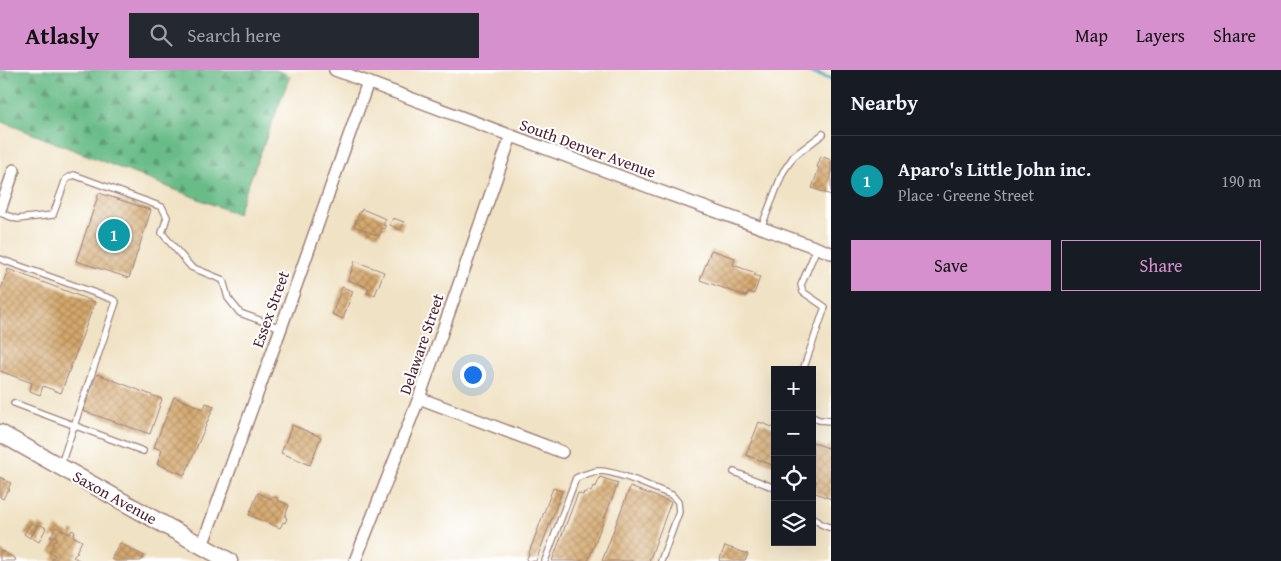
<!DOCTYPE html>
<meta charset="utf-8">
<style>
body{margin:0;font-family:"Gentium Book Plus",serif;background:#242831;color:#f1f3f6}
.controls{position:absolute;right:15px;bottom:15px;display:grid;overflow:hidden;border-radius:0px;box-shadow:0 5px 20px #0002}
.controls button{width:45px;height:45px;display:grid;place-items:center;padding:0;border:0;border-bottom:1px solid #363941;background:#171b24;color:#f1f3f6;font:25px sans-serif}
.you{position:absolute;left:472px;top:304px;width:18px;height:18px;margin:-12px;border:4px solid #fff;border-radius:50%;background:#1a73e8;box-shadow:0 0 0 8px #1a73e833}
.badge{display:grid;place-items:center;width:32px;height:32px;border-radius:50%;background:#d690ce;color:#fff;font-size:16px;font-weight:700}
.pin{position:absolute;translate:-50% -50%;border:2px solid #fff;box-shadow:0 1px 5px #0006}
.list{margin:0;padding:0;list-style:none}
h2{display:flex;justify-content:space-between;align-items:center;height:65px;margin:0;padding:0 20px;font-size:21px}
h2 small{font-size:16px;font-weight:400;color:#9ea1a6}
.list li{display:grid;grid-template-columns:32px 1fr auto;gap:15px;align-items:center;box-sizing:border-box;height:90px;padding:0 20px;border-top:1px solid #363941}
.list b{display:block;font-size:19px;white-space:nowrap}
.list p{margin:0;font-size:16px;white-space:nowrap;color:#9ea1a6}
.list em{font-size:16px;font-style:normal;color:#9ea1a6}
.actions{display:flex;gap:10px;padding:15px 20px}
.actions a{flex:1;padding:11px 0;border:1px solid #d690ce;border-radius:0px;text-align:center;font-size:18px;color:#d690ce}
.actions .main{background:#d690ce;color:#111}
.icon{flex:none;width:28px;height:28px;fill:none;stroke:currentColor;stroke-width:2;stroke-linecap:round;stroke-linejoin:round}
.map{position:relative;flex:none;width:831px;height:491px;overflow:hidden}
header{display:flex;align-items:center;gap:30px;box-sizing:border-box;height:70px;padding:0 25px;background:#d690ce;color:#111}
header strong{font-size:24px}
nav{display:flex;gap:28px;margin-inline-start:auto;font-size:18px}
.search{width:350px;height:45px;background:#242831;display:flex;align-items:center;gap:12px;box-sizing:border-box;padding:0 18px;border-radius:0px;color:#9ea1a6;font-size:19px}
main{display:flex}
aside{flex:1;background:#171b24}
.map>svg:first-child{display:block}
.forest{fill:url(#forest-firs);stroke:#5a6e5a}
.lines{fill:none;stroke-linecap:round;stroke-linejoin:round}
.stream{stroke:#3da9bc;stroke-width:4}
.building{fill:url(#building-cross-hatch)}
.lane-casing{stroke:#9d8078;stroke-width:8}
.street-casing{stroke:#9d8078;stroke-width:14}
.secondary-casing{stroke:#9d8078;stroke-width:19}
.lane{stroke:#fff;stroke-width:5.5}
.street{stroke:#fff;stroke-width:11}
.secondary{stroke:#fff;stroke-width:16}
.labels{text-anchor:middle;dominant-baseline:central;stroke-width:4;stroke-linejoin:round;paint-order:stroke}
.street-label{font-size:16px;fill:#4a1f2b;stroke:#fff}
</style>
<header>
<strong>Atlasly</strong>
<div class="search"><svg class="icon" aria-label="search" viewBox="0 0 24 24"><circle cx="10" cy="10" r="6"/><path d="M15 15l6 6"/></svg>Search here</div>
<nav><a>Map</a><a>Layers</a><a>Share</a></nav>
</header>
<main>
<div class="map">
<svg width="831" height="491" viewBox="0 0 831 491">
<defs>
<pattern id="forest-firs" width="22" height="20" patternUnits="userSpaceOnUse" patternTransform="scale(1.25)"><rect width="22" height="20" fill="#69bc88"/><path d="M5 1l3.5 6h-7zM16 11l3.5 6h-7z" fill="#58986f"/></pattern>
<pattern id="building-cross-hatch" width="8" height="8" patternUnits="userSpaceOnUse" patternTransform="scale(1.25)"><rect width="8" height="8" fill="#d4a86d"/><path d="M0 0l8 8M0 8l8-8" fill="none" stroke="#ae885a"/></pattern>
</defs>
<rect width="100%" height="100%" fill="#fff"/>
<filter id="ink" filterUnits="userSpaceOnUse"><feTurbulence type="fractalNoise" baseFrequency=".02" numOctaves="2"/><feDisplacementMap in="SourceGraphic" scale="10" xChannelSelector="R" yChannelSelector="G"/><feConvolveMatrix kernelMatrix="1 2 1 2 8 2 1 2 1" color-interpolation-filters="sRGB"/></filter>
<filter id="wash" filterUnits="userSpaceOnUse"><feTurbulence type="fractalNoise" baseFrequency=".0096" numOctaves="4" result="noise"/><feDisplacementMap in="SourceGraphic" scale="20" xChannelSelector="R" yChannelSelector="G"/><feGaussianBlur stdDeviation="1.12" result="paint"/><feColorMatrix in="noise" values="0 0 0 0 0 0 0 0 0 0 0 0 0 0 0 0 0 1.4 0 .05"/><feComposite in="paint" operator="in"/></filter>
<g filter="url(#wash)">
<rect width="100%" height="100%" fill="#f0e2c4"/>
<!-- forest -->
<polygon class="forest" points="0,0 276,0 290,6 237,144 0,51"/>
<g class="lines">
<!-- stream -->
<polyline class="stream" points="804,0 831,9"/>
</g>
<g id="blocks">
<!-- building -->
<g class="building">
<polygon points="821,86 831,90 831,125 812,118 819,98 817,97"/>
<polygon points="99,123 151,140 129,208 76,191"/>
<polygon points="362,139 386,149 383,155 386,156 385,159 382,158 379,166 354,156 360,141 361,142"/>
<polygon points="393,148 404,152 401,160 390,155"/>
<polygon points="711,180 735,188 733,195 756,203 754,205 760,207 754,224 749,222 746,226 700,210"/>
<polygon points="355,191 384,202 375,225 367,223 369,218 348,210"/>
<polygon points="8,199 95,232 61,323 43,316 40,325 30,321 32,313 0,301 0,221"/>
<polygon points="342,217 353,221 343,249 332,244"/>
<polygon points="97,304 162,329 150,364 83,341"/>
<polygon points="174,327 204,339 206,333 214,336 185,405 157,394 162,380 154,377"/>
<polygon points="759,352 775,358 775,396 746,385"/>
<polygon points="292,355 321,367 310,395 304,393 304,392 281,383"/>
<polygon points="831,371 831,429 813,422 817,411 812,409 812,372 828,378"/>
<polygon points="0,407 11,413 8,419 10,419 9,421 7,421 3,429 0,427"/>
<polygon points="600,407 618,413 588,491 552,491 578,423 583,425 584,422 587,423 588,420 591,422 593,416 596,417"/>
<polygon points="630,417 671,432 649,491 602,491"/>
<polygon points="553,418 562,421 536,491 526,491"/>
<polygon points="258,423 272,429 274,427 278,428 277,430 289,435 285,447 287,448 285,453 283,452 280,458 249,445"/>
<polygon points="31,453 37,456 30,468 24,464"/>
<polygon points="39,454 46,458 39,472 31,467"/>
<polygon points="56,457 70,464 72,460 75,462 73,466 82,471 76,482 78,482 73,487 81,491 51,491 55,485 49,482 54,474 53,473 54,471 55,472 57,468 53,465 52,468 50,467"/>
<polygon points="120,473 144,486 141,491 115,491 111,489"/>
<polygon points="725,476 748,484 745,491 719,491"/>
<polygon points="0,480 16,489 15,491 0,491"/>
</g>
</g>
</g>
<g filter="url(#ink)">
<use href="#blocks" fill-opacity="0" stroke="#9d8078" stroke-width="1"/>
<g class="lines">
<defs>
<g id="lane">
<polyline points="0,143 17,149 53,145 66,109 74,105 162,137 167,147 162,163 191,197 223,210 228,228 240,243 281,258"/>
<polyline points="761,158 783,102 794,86 823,64"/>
<polyline points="0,189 112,229 116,232 61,394"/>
<polyline points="803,300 825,237 803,222 801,215 817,178"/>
<polyline points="14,333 143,381"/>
<polyline points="812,347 819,350 831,351"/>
<polyline points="734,402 775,418"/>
<polyline points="812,446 821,454 831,458"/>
<path d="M 545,491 L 576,408 C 583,405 591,402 598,401 C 619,401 652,418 672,425 L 678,432 L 679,442 L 661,491"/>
</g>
<g id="street">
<polyline points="335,0 654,119 831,183"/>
<polyline points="0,140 14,100"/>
<polyline points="419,328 562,382"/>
<polyline points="202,476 281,258 368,12"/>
<polyline points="355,491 419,328 511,66"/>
</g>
<polyline id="secondary" points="0,363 229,491"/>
</defs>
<!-- lane casing -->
<use href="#lane" class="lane-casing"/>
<!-- street casing -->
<use href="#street" class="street-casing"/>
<!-- secondary casing -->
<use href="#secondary" class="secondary-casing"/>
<!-- lane -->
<use href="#lane" class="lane"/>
<!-- street -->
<use href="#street" class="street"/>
<!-- secondary -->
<use href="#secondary" class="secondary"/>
</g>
</g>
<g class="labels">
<!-- street labels -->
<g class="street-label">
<text transform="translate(588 78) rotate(20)">South Denver Avenue</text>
<text transform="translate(270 239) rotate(-70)">Essex Street</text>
<text transform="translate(421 274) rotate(-71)">Delaware Street</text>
<text transform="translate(115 427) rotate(29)">Saxon Avenue</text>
</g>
</g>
</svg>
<div class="controls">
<button>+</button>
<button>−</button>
<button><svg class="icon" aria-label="locate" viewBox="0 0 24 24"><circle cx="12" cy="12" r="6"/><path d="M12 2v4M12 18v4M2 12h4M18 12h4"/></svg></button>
<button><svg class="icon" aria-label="layers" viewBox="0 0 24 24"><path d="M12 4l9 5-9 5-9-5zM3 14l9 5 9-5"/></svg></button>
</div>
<div class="you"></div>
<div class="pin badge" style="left:114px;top:165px;background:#0f9aa8">1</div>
</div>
<aside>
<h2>Nearby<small></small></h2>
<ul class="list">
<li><span class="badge" style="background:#0f9aa8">1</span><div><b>Aparo's Little John inc.</b><p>Place · Greene Street</p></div><em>190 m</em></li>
</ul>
<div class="actions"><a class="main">Save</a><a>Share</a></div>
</aside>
</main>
